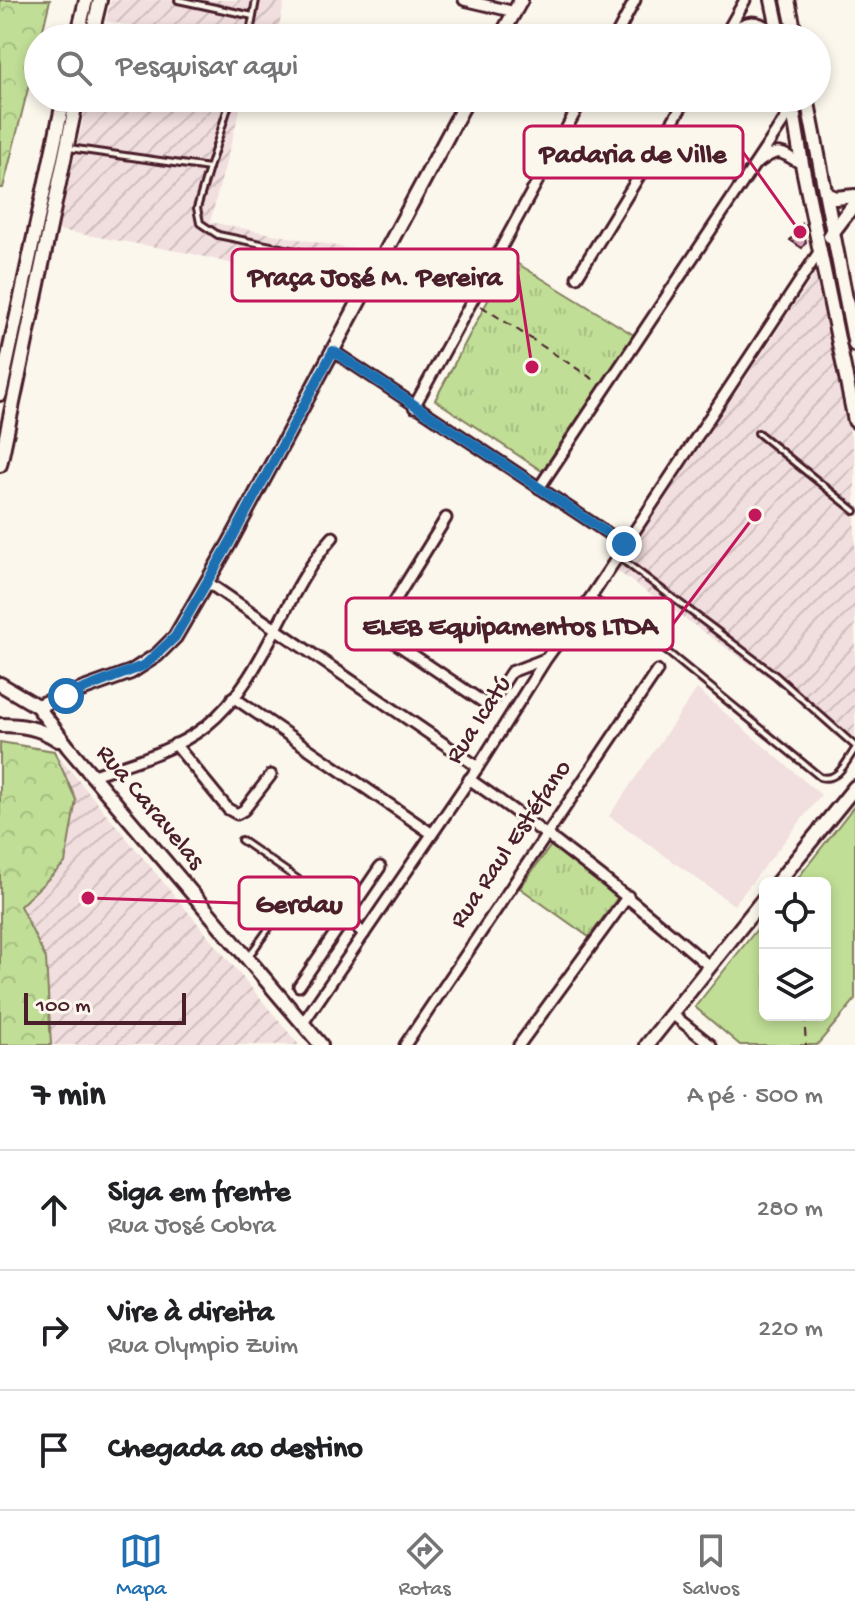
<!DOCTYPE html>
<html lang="pt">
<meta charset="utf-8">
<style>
body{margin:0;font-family:"Gochi Hand",sans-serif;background:#f6f6f6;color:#202124}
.controls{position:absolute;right:24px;bottom:24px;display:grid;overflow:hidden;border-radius:12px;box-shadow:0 4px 12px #0003}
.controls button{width:72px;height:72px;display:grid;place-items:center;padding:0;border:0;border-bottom:2px solid #e0e0e0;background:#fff;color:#202124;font:40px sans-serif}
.scale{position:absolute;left:24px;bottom:20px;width:162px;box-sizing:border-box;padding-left:8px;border:4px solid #4a1f2b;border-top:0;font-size:22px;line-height:28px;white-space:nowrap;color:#4a1f2b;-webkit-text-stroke:6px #fbf7ec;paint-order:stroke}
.stop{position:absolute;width:24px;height:24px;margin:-18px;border:6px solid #1f6fb2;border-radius:50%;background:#fff}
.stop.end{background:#1f6fb2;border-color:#fff;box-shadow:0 2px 8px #0008}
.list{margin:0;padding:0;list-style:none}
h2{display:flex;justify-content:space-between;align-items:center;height:104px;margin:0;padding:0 32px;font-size:34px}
h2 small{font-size:26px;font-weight:400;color:#757577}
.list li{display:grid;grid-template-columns:52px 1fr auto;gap:24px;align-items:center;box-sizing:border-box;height:120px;padding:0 32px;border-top:2px solid #e0e0e0}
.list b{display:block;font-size:30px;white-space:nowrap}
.list p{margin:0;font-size:26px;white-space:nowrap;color:#757577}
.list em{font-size:26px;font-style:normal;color:#757577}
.icon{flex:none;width:44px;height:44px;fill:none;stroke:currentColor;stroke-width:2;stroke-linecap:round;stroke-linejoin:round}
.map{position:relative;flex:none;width:855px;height:1045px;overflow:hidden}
.search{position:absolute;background:#fff;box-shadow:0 4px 12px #0003;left:24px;right:24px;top:24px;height:88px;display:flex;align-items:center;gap:20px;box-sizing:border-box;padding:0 28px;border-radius:44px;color:#757577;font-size:30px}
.sheet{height:464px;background:#fff}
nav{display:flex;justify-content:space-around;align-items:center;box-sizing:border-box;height:112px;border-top:2px solid #e0e0e0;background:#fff;font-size:22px;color:#757577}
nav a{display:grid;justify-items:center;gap:4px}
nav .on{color:#1f6fb2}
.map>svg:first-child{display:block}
.built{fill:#f1dede}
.industrial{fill:url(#industrial-furrows)}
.green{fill:#c0de96;stroke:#857e60;stroke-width:2}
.forest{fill:url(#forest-crowns);stroke:#857e60;stroke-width:2}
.park{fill:url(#park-tufts);stroke:#857e60;stroke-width:2}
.building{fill:#d9a4bd;stroke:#4a1f2b;stroke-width:2}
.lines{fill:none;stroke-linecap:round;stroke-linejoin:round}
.lane-casing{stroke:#4a1f2b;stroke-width:10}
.street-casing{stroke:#4a1f2b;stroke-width:15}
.secondary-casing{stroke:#4a1f2b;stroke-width:18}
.path{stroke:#4a1f2b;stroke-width:2;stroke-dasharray:8 6;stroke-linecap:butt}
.lane{stroke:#fbf7ec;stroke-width:4}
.street{stroke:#fbf7ec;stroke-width:9}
.secondary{stroke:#fbf7ec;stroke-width:12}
.route{stroke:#1f6fb2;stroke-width:10}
.labels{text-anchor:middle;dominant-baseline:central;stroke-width:6;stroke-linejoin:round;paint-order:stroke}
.street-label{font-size:26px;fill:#4a1f2b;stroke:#fbf7ec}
.leader{fill:none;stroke:#c2185b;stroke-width:3}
.callout-dot{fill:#c2185b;stroke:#fbf7ec;stroke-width:3}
.callout{fill:#fbf7ec;stroke:#c2185b;stroke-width:3}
.callout-label{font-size:28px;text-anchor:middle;font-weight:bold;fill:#4a1f2b}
</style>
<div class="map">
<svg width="855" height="1045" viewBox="0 0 855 1045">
<defs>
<pattern id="industrial-furrows" width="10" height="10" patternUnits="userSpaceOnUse" patternTransform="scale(2)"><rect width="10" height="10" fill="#f1dede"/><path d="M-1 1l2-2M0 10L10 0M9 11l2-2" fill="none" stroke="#d0bebf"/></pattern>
<pattern id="forest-crowns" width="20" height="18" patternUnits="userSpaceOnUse" patternTransform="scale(2)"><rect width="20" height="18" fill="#c0de96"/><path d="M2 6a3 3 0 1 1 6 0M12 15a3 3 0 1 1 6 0" fill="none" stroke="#a6be81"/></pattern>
<pattern id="park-tufts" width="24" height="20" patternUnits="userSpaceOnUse" patternTransform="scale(2)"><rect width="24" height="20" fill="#c0de96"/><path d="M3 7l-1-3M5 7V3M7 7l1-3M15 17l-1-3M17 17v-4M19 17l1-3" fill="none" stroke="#a6be81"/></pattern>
</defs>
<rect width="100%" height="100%" fill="#fbf7ec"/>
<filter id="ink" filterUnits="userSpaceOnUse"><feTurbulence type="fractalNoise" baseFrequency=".0125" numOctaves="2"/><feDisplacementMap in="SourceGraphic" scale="16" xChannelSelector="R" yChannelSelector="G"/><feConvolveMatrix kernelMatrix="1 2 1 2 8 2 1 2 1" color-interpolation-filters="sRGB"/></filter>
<g filter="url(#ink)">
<!-- built -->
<polygon class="built" points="697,689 821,795 734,905 609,816"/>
<!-- industrial -->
<g class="industrial">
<polygon points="111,0 285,0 276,38 191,38 106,21"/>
<polygon points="104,27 165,38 101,38"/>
<polygon points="88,98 243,98 210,222 367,252 347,292 189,253 58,230"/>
<polygon points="817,271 855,458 855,738 617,571"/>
<polygon points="0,742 54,751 299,1045 0,1045"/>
</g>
<!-- green -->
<polygon class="green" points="855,805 855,1000 817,1045 740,1045 695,1007 765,919 765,1015 825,1015 825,883 794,883"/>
<!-- forest -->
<g class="forest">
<polygon points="0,0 50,0 41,38 38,38 38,49 3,188 0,188"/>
<polygon points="0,742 54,751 76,800 65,863 20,906 46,959 51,1045 0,1045"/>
</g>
<!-- park -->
<g class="park">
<polygon points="510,259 634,335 542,471 435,400"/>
<polygon points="552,844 621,893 589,937 520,888"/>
</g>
<!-- building -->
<polygon class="building" points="802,224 806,242 802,248 790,240"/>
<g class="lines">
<defs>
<g id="lane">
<polyline points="178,0 253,16"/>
<polyline points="249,38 256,0"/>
<polyline points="69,148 209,168 231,98"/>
<polyline points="209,168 197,208 200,223 218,235 348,262"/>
<polyline points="758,433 855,511"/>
<polyline points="620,558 775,675 855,746"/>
<path d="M 593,598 L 670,654 L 820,777 C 838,782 846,762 855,749"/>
<polyline points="241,840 302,882 249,956"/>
</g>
<g id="street">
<polyline points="464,0 515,12"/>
<polyline points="727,32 745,0"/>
<path d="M 724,37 C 745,20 757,14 778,38"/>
<polyline points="615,38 635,0"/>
<path d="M 758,163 C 781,146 780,153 802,164"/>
<polyline points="577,277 687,98"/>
<polyline points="333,351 624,544"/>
<polyline points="414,407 583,98"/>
<polyline points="539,488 793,107"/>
<polyline points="446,518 380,625 379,632 486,704 492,701 511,672 545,659"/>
<polyline points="207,582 478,767"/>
<polyline points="233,697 431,833"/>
<polyline points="175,744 228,809 237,814 244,810 271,775"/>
<path d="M 93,775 C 130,763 174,751 206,726 C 266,678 283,592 333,537"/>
<path d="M 469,779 C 553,837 632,899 709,966"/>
<polyline points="346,917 364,934"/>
<polyline points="299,986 380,867"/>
<polyline points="672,1014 711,1045"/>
<polyline points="303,1023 478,767 546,659 591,597 821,249"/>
<polyline points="405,1045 657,671"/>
<polyline points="519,1045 628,896"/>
</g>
<g id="secondary">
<polyline points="772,0 780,38"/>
<polyline points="788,0 796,38"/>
<polyline points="77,38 86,0"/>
<polyline points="91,38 100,0"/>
<polyline points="500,38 521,0"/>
<polyline points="791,98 802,164 855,421"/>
<polyline points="807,98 855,345"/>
<polyline points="826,194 835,198 855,196"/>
<polyline points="830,236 855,203"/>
<polyline points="0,394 64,98"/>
<polyline points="0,465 77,98"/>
<polyline points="0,684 37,706 68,747 321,1045"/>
<polyline points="37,706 131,672 157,655 175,637 229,544 468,98"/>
<path d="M 0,725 C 22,725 40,728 58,740"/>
<polyline points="777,883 855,787"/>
<polyline points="647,1045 765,897"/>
</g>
</defs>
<!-- lane casing -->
<use href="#lane" class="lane-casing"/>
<!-- street casing -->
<use href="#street" class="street-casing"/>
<!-- secondary casing -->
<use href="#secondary" class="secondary-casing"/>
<!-- path -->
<g class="path">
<polyline points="481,306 596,381"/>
<polyline points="804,1015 806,1045"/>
</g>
<!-- lane -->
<use href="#lane" class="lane"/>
<!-- street -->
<use href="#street" class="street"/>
<!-- secondary -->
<use href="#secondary" class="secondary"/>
</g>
</g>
<g class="lines" filter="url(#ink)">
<!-- route -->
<polyline class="route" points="66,696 145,665 175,637 229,544 333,351 624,544"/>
</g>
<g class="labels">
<!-- street labels -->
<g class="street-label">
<text transform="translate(480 721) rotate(-57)">Rua Icatú</text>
<text transform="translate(149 808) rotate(50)">Rua Caravelas</text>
<text transform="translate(512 845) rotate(-56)">Rua Raul Estéfano</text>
</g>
</g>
<!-- callouts -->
<path class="leader" d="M800 232L743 152M532 367L518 275M755 515L673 624M88 898L239 903"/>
<g class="callout-dot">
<circle cx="800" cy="232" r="8"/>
<circle cx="532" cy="367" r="8"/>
<circle cx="755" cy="515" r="8"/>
<circle cx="88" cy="898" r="8"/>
</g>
<g class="callout">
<rect x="524" y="126" width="219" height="52" rx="8"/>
<rect x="232" y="249" width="286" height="52" rx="8"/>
<rect x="346" y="598" width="327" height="52" rx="8"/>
<rect x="239" y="877" width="120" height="52" rx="8"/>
</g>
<g class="callout-label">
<text x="633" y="162">Padaria de Ville</text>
<text x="375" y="285">Praça José M. Pereira</text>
<text x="510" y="634">ELEB Equipamentos LTDA</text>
<text x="299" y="912">Gerdau</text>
</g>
</svg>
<div class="controls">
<button><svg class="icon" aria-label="locate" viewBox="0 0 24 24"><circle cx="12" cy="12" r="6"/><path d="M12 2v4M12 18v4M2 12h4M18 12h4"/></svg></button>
<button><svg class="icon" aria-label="layers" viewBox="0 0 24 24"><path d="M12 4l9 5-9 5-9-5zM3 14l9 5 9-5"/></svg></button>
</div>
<div class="scale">100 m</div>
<div class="stop" style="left:66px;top:696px"></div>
<div class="stop end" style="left:624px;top:544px"></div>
<div class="search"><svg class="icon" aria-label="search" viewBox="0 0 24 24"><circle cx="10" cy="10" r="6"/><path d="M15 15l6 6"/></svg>Pesquisar aqui</div>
</div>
<section class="sheet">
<h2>7 min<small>A pé · 500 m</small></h2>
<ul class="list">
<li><svg class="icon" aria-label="ahead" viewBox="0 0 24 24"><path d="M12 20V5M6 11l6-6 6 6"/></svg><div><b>Siga em frente</b><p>Rua José Cobra</p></div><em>280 m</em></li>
<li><svg class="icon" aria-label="right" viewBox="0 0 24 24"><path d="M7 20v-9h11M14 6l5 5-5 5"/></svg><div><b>Vire à direita</b><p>Rua Olympio Zuim</p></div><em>220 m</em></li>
<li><svg class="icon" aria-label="arrive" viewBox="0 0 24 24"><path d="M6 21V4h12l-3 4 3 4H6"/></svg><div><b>Chegada ao destino</b></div></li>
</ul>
</section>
<nav>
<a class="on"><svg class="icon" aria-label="map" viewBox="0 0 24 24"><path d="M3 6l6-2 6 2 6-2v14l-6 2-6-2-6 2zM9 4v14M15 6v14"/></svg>Mapa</a>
<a><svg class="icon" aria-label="directions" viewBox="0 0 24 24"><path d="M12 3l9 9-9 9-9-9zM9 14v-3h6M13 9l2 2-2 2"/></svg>Rotas</a>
<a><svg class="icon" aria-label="saved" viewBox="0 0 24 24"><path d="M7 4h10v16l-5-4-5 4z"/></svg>Salvos</a>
</nav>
